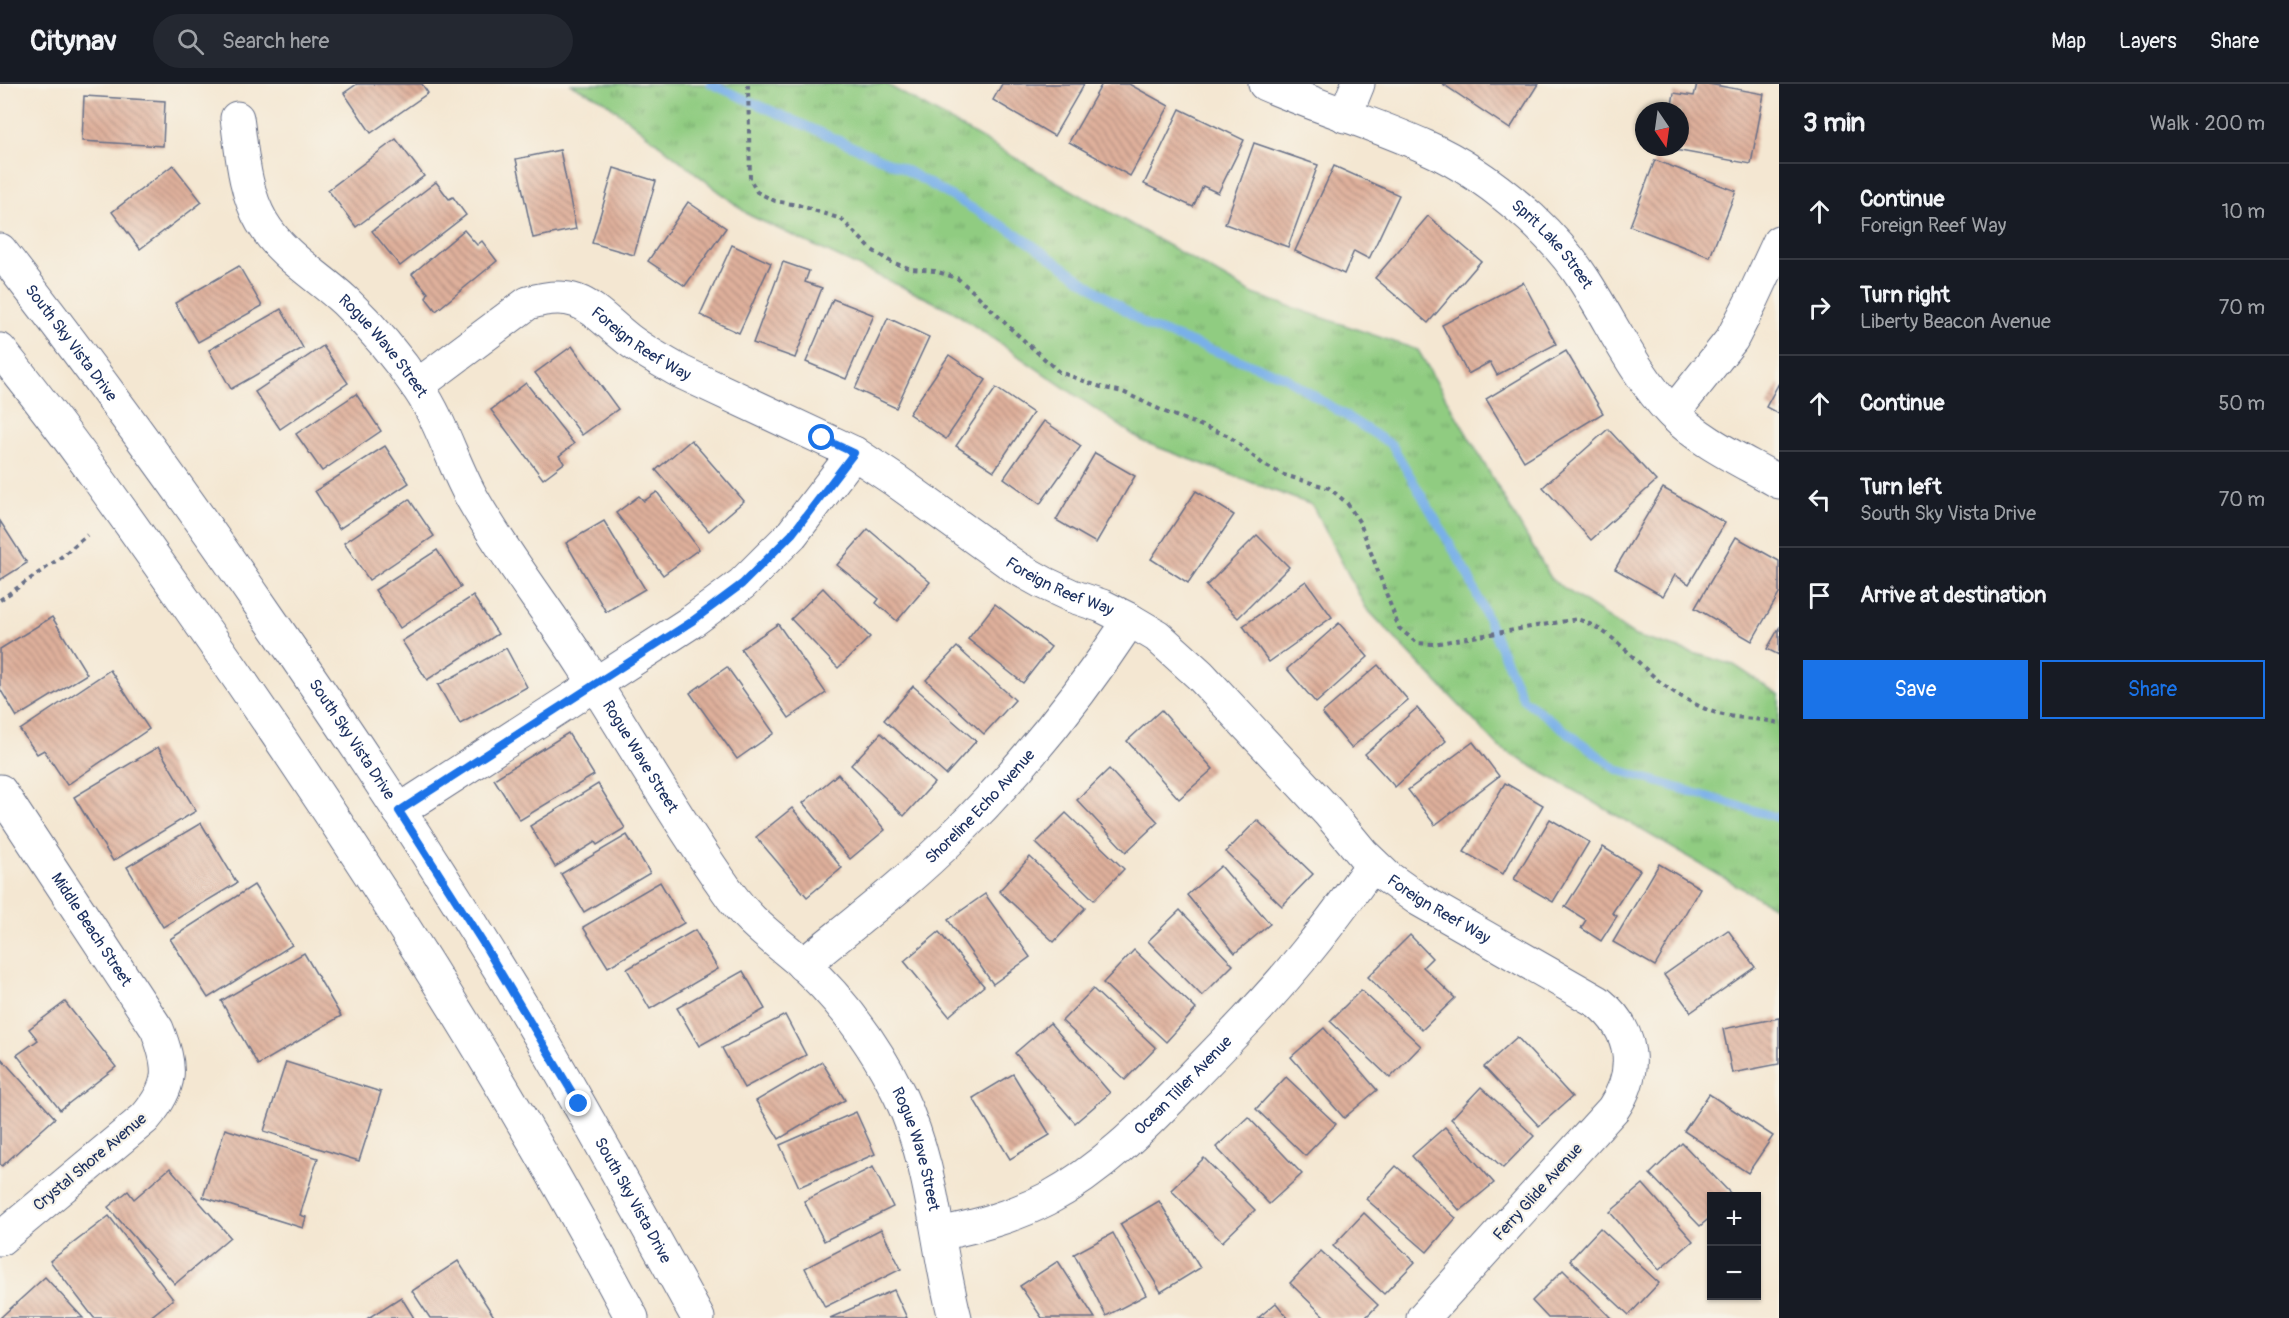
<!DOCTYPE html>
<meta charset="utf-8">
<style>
body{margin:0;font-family:Pangolin,sans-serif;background:#242831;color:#f1f3f6}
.controls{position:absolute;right:18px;bottom:18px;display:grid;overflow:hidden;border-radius:0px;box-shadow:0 2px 4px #0004}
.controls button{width:54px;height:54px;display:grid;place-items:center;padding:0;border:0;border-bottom:2px solid #363941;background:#171b24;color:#f1f3f6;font:30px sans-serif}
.compass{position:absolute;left:1635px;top:18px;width:54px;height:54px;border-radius:50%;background:#171b24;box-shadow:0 2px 4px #0004;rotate:167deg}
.stop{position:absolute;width:18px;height:18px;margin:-14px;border:4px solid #1a73e8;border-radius:50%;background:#fff}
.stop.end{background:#1a73e8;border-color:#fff;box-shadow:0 2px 6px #0008}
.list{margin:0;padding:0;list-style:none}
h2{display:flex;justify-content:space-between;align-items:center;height:78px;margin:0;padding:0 24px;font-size:26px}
h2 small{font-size:20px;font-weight:400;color:#9ea1a6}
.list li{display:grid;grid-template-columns:39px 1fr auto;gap:18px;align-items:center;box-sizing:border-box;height:96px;padding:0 24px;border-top:2px solid #363941}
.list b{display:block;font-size:22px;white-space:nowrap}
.list p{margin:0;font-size:20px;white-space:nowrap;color:#9ea1a6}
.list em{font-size:20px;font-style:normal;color:#9ea1a6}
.actions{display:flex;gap:12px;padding:18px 24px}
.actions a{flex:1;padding:14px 0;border:2px solid #1a73e8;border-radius:0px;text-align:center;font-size:21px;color:#1a73e8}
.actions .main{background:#1a73e8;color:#fff}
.icon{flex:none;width:33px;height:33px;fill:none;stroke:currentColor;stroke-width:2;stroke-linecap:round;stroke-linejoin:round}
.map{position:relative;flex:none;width:1779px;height:1234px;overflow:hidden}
header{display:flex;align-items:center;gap:36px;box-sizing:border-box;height:84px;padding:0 30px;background:#171b24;border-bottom:2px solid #363941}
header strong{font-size:28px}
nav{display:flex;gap:33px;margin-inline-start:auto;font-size:21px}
.search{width:420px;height:54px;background:#242831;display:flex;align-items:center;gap:15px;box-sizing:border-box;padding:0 21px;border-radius:33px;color:#9ea1a6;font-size:22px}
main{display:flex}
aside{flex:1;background:#171b24}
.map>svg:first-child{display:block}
.park{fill:url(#park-tufts);stroke:#567e70;stroke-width:1.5}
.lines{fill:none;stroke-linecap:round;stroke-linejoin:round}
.stream{stroke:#79b0e8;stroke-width:9}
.building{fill:url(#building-back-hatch)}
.minor-casing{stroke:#676f87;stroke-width:35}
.major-casing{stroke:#676f87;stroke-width:35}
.path{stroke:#676f87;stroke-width:4;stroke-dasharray:4.5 4.5;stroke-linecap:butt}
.minor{stroke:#fff;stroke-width:33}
.major{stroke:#fff;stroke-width:33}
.route{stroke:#1a73e8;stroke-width:8}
.labels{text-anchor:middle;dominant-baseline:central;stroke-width:4.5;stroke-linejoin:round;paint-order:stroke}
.street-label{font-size:16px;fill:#1b2f5e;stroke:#f7f3e8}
</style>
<header>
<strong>Citynav</strong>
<div class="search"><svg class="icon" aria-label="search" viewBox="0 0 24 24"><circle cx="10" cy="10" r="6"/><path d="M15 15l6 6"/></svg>Search here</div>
<nav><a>Map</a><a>Layers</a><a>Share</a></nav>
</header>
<main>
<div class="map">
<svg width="1779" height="1234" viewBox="0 0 1779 1234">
<defs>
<pattern id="park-tufts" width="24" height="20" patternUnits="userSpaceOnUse" patternTransform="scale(1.5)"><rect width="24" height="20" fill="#90cc81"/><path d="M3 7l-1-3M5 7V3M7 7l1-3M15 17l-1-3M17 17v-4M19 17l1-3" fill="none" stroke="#75a66d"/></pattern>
<pattern id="building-back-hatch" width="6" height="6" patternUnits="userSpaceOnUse" patternTransform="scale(1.5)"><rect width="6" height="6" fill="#dfb09b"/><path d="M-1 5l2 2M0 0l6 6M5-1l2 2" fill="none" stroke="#b49082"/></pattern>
</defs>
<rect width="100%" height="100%" fill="#f7f3e8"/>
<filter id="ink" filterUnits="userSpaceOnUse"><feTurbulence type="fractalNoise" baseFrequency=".0167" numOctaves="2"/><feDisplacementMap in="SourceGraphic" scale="12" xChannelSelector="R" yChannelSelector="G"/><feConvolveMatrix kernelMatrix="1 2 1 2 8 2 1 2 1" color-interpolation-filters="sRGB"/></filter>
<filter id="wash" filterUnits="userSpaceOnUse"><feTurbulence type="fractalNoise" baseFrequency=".008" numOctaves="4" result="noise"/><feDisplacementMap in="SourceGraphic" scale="24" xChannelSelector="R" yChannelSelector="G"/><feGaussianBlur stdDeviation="1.35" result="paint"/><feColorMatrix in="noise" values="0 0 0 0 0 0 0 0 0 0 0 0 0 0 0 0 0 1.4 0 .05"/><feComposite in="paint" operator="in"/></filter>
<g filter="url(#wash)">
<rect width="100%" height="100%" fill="#f4e7d2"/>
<!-- park -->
<polygon class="park" points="570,0 886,0 1253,210 1418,266 1552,496 1635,552 1734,581 1779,611 1779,826 1499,663 1366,524 1312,421 1144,358 951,226 749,131 603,16"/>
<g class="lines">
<!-- stream -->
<polyline class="stream" points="711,0 904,85 1017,150 1149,243 1283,292 1392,361 1468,491 1523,615 1618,686 1779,734"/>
</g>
<g id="blocks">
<!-- building -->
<g class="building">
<polygon points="357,0 422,0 428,9 371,49 344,9"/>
<polygon points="1002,0 1084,0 1054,52 993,16"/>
<polygon points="1102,0 1129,0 1169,22 1130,92 1069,58"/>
<polygon points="1443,0 1538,0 1510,45"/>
<polygon points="1697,0 1709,0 1764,10 1751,80 1664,64 1680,63 1680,27 1671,27 1674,9 1694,12"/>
<polygon points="84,12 165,17 163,62 82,57"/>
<polygon points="1180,25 1244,56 1218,109 1203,102 1193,123 1144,100"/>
<polygon points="396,55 424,92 356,143 328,106"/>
<polygon points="1254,59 1318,81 1288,163 1225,140"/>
<polygon points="560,66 576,145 533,154 516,75"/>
<polygon points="1655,76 1736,107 1710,173 1630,142"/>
<polygon points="173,81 202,118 140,165 112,128"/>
<polygon points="1334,82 1399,111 1369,175 1354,167 1344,190 1295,167"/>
<polygon points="614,84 656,97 634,171 592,159"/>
<polygon points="436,98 449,115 453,113 466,131 400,182 372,147"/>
<polygon points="688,118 726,144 685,202 648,177"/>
<polygon points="1428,132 1481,177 1428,239 1375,194"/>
<polygon points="464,146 477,161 482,157 497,177 436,227 426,214 428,209 412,190"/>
<polygon points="732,161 771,179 739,249 700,231"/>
<polygon points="783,178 809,187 805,198 822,204 795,274 753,259"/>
<polygon points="239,182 262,222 198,258 175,219"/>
<polygon points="1523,198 1556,260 1497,291 1490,278 1468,290 1442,241"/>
<polygon points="833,215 874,231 846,295 806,278"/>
<polygon points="281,225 303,264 231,305 209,266"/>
<polygon points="888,234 929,253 896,324 855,305"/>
<polygon points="323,262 348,299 280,345 255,308"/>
<polygon points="572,262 618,325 582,351 535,289"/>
<polygon points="1566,267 1603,329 1524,377 1486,315"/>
<polygon points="949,271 986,296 946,355 909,330"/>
<polygon points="526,299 574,360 559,372 564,379 543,395 491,326"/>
<polygon points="1779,299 1779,330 1766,323"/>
<polygon points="996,304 1033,329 994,387 956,362"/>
<polygon points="356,310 381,347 322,387 296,350"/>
<polygon points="1044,337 1081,362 1040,420 1004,394"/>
<polygon points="1608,345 1656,397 1591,456 1543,403"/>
<polygon points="691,356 744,417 709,447 656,386"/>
<polygon points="385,362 409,399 339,445 315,407"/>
<polygon points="1095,369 1135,392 1096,459 1056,436"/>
<polygon points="1663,404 1725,439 1689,500 1675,491 1663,512 1615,485"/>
<polygon points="1196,407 1234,431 1188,499 1151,475"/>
<polygon points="657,408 699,465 663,491 616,429 639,412 644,417"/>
<polygon points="409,415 434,452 369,496 344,459"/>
<polygon points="0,437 27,479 0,496"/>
<polygon points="604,437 645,505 606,528 566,459"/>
<polygon points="868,445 930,498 897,537 876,519 879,515 837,481"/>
<polygon points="1257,451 1289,483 1238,534 1206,502"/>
<polygon points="1736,453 1779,477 1779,510 1752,557 1695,524"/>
<polygon points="437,466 461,503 400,544 375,506"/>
<polygon points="1306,497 1332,533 1269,578 1243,542"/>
<polygon points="823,504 870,553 838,584 791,535"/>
<polygon points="473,512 498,550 427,596 402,557"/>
<polygon points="995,520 1051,563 1023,599 968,555"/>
<polygon points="52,533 87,590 17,633 0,605 0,565"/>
<polygon points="1339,539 1368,573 1316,619 1287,585"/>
<polygon points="778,540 826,609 789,634 741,565"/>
<polygon points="1779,544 1779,571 1767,565"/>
<polygon points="957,563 1015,616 984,650 926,596"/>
<polygon points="506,564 527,603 460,640 438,601"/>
<polygon points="1378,581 1408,616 1351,664 1322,629"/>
<polygon points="727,583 774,649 737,675 690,609"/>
<polygon points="110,586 149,645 67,701 44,666 37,670 20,646"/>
<polygon points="913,602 976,657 946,691 884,636"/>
<polygon points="1417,624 1446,657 1395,703 1365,670"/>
<polygon points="1161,626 1213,685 1179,715 1127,657"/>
<polygon points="568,649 594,691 520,736 494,695"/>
<polygon points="881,649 934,699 904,732 851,681"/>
<polygon points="1473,658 1499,692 1435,741 1408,706"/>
<polygon points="158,663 196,727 113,777 74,713"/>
<polygon points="1109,685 1158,738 1126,768 1077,716"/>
<polygon points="838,690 885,746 850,775 803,719"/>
<polygon points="1505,699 1543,721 1503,790 1464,768"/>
<polygon points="598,700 625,744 597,761 595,758 555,783 530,742"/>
<polygon points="792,724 842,784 807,813 756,753"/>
<polygon points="1066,729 1124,785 1094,816 1036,759"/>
<polygon points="1550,735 1589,758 1553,818 1514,795"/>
<polygon points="1257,736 1313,790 1282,822 1226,768"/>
<polygon points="201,739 237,799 163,843 127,783"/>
<polygon points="627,751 650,789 584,828 561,790"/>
<polygon points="1603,763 1640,786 1612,829 1617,832 1601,857 1581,844 1586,836 1565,823"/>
<polygon points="1030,773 1085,824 1054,858 999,807"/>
<polygon points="1659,780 1700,804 1655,882 1613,858"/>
<polygon points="1221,782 1270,840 1235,869 1187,811"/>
<polygon points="660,798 684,839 608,883 583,843"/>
<polygon points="254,801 292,861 208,914 170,855"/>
<polygon points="985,810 1030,873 993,900 948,836"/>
<polygon points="1180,826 1233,881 1202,912 1148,857"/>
<polygon points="695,846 718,885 650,925 627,885"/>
<polygon points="1728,846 1755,883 1691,928 1664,891"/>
<polygon points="939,848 984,902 949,932 904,877"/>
<polygon points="1410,851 1432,874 1423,883 1455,914 1422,946 1368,893"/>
<polygon points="1134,866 1196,925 1166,958 1103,899"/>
<polygon points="304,869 341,932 258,981 221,917"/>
<polygon points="743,887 765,925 699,962 677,924"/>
<polygon points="1093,905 1156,964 1125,996 1062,937"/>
<polygon points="1361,906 1421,962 1390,994 1330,937"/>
<polygon points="65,918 116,983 60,1026 17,971 38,956 29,945"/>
<polygon points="785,931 806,971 744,1004 722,964"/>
<polygon points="1779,934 1779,980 1732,989 1723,945"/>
<polygon points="1050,939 1110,1009 1075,1039 1015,969"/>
<polygon points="1324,944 1377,1006 1344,1034 1291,973"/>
<polygon points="1517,953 1572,1013 1539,1042 1484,983"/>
<polygon points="0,973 55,1034 2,1082 0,1080"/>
<polygon points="286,978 381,1008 359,1077 264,1047"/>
<polygon points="822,978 845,1016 779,1055 756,1017"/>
<polygon points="1013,990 1050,1051 1010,1075 973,1014"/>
<polygon points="1286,993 1336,1040 1305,1072 1256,1025"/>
<polygon points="1481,1003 1534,1052 1503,1084 1451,1035"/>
<polygon points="1709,1010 1773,1052 1748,1089 1684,1047"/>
<polygon points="856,1028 875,1070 799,1103 780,1061"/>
<polygon points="1248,1033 1302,1090 1269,1120 1216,1063"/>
<polygon points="1445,1043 1494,1099 1460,1127 1412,1072"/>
<polygon points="225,1045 318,1074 300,1131 306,1133 303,1144 203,1113"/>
<polygon points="1682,1059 1733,1112 1712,1112 1712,1132 1700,1142 1650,1090"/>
<polygon points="1204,1074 1255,1126 1222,1158 1171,1106"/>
<polygon points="1396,1082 1456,1134 1427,1168 1366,1115"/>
<polygon points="873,1083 893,1123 824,1157 804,1117"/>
<polygon points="170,1084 230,1153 175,1200 108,1123 128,1107 134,1115"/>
<polygon points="1643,1100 1693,1157 1659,1186 1610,1128"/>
<polygon points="1159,1117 1200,1184 1161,1208 1120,1140"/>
<polygon points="1364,1129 1415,1178 1384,1210 1333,1162"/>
<polygon points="109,1132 173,1215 149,1234 94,1234 50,1177"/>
<polygon points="1600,1144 1659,1199 1629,1231 1570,1176"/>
<polygon points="881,1145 901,1185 825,1223 805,1184"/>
<polygon points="1113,1149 1146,1211 1106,1232 1074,1170"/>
<polygon points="1321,1167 1378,1221 1365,1234 1326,1234 1290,1199"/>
<polygon points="458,1177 495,1234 430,1234 412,1207"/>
<polygon points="1058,1177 1095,1234 1042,1234 1020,1202"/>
<polygon points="1563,1186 1611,1234 1548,1234 1532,1217"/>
<polygon points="45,1193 83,1234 0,1234"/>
<polygon points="894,1206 907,1234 830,1234"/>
<polygon points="401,1213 414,1234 368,1234"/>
<polygon points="1276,1219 1288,1234 1258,1234"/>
</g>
</g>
</g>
<g filter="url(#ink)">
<use href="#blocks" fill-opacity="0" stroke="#676f87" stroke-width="1.5"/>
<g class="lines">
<defs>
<g id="minor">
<path id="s1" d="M 1265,0 C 1318,23 1373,39 1426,63 C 1465,80 1500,106 1531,134 C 1550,152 1570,174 1584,196 C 1613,241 1635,291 1672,329 C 1702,359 1743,377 1779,398"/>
<polyline points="1345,32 1358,0"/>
<path id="s2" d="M 237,34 C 242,69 244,107 262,138 C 282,172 317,191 345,217 C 372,243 398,274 419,305 C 442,339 452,378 472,414 C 505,472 547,525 583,581 C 631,656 675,733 726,805 C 746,835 770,852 797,875 C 840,913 875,961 900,1012 C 935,1086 935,1157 955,1234"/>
<path id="s3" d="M 417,302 L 528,219 C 581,203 592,227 629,256 C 645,268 663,278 681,288 L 854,369 L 896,397 L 1017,484 L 1044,499 L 1072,512 L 1102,522 L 1130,536 L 1157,552 L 1200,591 L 1329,729 L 1363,770 L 1387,793 L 1418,815 L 1598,918 C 1634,947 1639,987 1613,1025 L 1423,1234"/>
<polyline points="1673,329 1732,255 1753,214 1779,158"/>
<path id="s4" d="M 0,707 L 157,945 C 172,984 173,1001 145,1034 L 0,1155"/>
<polyline points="399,727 691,538 742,500 792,450 854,369"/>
<path id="s5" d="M 803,881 C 854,839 908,798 955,751 C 1021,686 1079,613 1130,536"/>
<path id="s6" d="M 939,1150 C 977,1142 1012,1133 1047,1115 C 1103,1085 1146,1040 1190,995 C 1232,952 1275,908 1313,860 C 1334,834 1353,807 1373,780"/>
</g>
<g id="major">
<path id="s7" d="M 0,166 C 94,286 183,409 269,534 C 363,669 454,807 538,949 C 593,1043 645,1138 698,1234"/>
<path d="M 0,266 C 72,355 137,449 203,543 C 359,765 505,994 632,1234"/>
</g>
</defs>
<!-- minor casing -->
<use href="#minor" class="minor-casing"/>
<!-- major casing -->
<use href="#major" class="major-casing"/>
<!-- path -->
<g class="path">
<path d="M 748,0 L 750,95 L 757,108 L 775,117 L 798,121 L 841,135 L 872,166 L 891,178 L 911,185 L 935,187 L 957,194 L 975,209 L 1008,242 L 1059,288 L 1101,303 L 1123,308 L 1165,328 L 1229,352 L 1264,381 L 1284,391 L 1329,404 L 1347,419 L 1360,439 L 1399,544 L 1417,559 L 1433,560 L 1577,535 C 1621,549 1639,587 1677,610 C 1689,617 1705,626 1719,630 C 1738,635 1759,634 1779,639"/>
<polyline points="0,516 60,474 87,451"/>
</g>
<!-- minor -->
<use href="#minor" class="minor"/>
<!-- major -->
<use href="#major" class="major"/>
</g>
</g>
<g class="lines" filter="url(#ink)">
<!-- route -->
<polyline class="route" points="579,1020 483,859 399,727 691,538 742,500 792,450 854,369 822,354"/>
</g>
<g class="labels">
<!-- street labels -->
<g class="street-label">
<text stroke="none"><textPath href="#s1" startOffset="334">Sprit Lake Street</textPath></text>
<text stroke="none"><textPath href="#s3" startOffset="266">Foreign Reef Way</textPath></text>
<text stroke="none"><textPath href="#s7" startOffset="117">South Sky Vista Drive</textPath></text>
<text stroke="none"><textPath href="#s2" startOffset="282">Rogue Wave Street</textPath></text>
<text stroke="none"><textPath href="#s3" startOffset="752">Foreign Reef Way</textPath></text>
<text stroke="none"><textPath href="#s7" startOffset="603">South Sky Vista Drive</textPath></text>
<text stroke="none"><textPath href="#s2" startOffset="768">Rogue Wave Street</textPath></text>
<text stroke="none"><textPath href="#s5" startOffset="238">Shoreline Echo Avenue</textPath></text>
<text stroke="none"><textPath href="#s3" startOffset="1256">Foreign Reef Way</textPath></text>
<text stroke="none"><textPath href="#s4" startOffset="166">Middle Beach Street</textPath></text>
<text stroke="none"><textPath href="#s6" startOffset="292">Ocean Tiller Avenue</textPath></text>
<text stroke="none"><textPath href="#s2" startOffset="1254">Rogue Wave Street</textPath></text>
<text transform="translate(90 1078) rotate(-40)">Crystal Shore Avenue</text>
<text transform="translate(1538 1108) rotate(-48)">Ferry Glide Avenue</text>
<text stroke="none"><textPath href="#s7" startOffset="1143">South Sky Vista Drive</textPath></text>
</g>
</g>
</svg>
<div class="controls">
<button>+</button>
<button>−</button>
</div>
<svg class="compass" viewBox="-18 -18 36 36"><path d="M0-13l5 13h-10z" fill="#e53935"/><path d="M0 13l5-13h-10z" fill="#9ea1a6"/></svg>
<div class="stop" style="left:822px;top:354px"></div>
<div class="stop end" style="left:579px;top:1020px"></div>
</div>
<aside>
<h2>3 min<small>Walk · 200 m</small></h2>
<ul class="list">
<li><svg class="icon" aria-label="ahead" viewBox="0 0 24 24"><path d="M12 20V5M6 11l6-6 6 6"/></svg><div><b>Continue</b><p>Foreign Reef Way</p></div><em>10 m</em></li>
<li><svg class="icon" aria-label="right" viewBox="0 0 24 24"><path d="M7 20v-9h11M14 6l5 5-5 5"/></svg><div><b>Turn right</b><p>Liberty Beacon Avenue</p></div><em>70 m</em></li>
<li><svg class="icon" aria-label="ahead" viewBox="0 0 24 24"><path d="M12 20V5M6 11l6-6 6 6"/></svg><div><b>Continue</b></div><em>50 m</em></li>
<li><svg class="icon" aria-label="left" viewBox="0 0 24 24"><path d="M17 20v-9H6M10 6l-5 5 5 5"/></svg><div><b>Turn left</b><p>South Sky Vista Drive</p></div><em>70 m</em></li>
<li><svg class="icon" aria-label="arrive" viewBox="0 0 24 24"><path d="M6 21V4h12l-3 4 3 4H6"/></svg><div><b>Arrive at destination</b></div></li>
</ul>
<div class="actions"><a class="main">Save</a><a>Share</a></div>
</aside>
</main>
